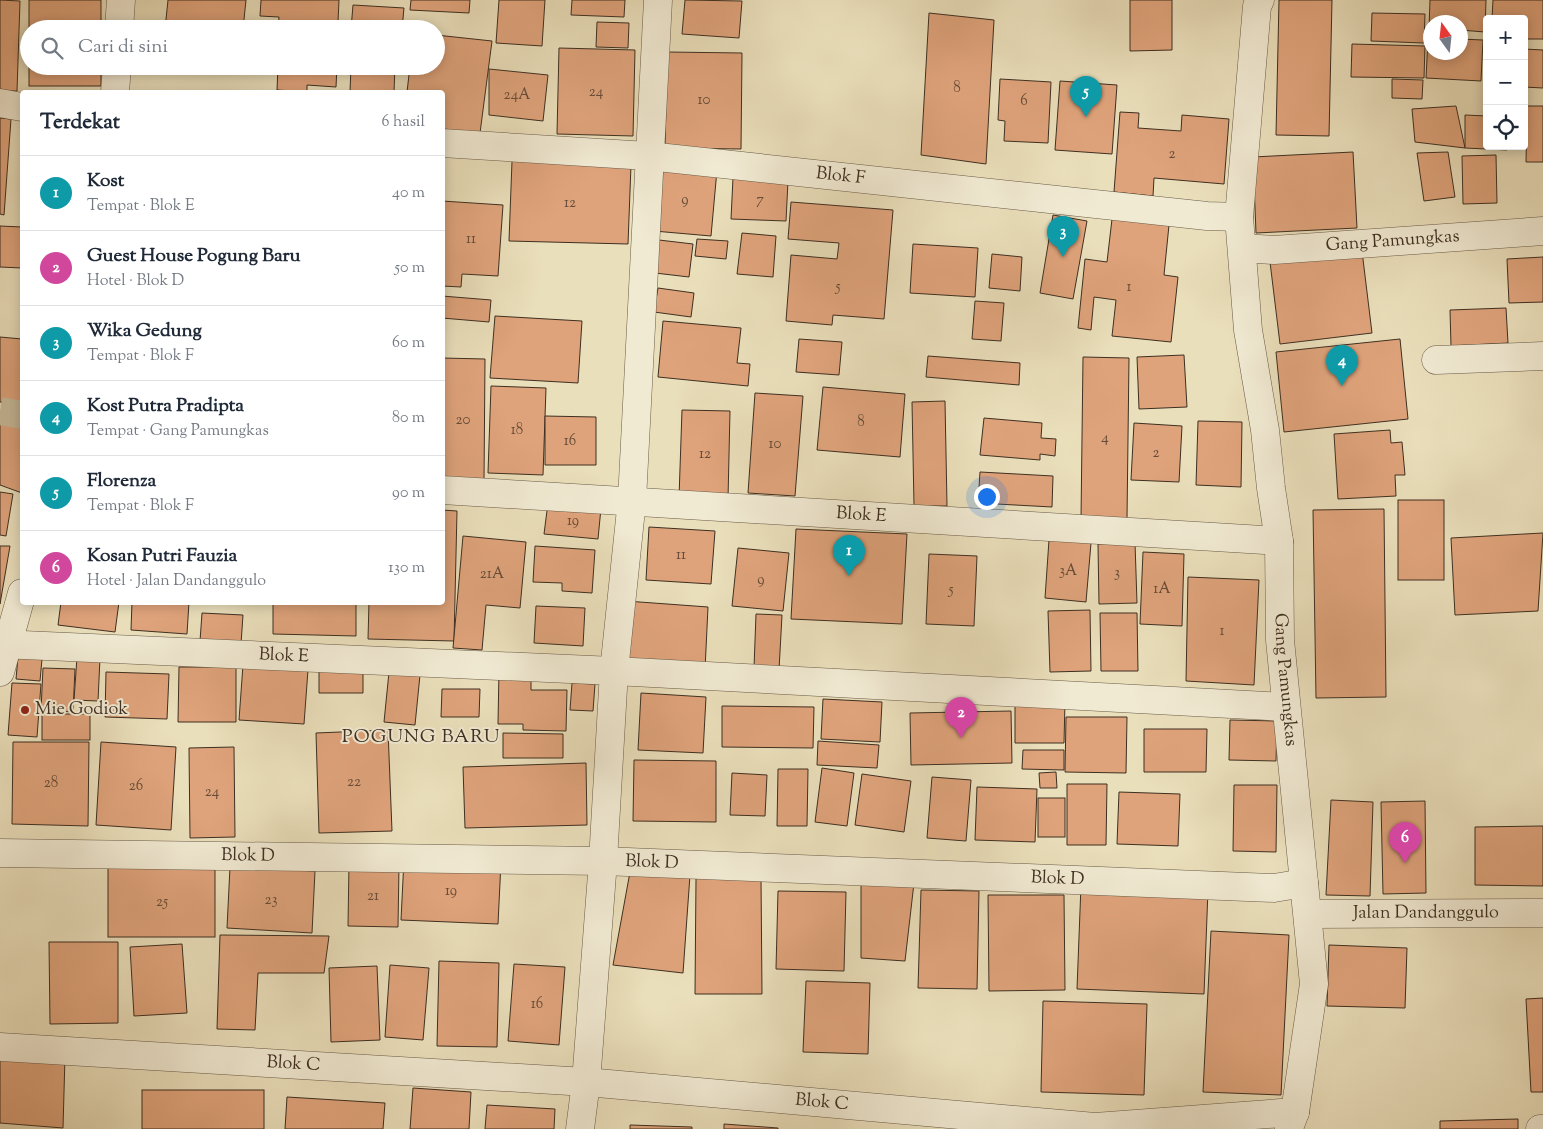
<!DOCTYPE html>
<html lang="id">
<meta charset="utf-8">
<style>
body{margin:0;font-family:"Sorts Mill Goudy",serif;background:#f2f2f3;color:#1f2937}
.controls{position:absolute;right:15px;top:15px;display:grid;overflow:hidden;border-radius:5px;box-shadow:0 2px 12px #0003}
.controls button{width:45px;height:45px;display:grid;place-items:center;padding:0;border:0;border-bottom:1px solid #e0e1e3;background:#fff;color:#1f2937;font:25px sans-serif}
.compass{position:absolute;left:1423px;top:15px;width:45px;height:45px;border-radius:50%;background:#fff;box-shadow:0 2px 12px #0003;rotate:345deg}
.you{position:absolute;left:986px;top:496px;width:18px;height:18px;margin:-12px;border:4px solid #fff;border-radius:50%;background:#1a73e8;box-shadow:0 0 0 8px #1a73e833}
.badge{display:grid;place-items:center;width:32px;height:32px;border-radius:50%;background:#111827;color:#fff;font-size:16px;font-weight:700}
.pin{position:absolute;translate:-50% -41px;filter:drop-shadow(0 1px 2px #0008)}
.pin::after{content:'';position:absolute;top:26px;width:18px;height:15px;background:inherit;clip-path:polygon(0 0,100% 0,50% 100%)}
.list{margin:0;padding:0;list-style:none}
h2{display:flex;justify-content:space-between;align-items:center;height:65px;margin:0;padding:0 20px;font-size:21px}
h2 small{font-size:16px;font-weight:400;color:#747a83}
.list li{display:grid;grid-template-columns:32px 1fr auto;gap:15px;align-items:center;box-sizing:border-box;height:75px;padding:0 20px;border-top:1px solid #e0e1e3}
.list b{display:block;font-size:19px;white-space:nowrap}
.list p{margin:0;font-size:16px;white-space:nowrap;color:#747a83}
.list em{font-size:16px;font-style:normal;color:#747a83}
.icon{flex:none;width:28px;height:28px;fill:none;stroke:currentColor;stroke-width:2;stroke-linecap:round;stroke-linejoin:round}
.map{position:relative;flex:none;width:1543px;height:1129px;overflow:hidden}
.search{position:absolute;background:#fff;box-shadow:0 2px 12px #0003;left:20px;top:20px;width:425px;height:55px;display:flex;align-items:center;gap:12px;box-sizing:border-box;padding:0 18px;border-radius:28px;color:#747a83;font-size:19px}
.panel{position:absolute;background:#fff;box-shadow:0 2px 12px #0003;left:20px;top:90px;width:425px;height:515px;border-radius:5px}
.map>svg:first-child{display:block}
.building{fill:#dfa37b;stroke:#3e2f21}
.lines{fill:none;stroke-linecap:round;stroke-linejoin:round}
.minor-tunnel{stroke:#c8bc9c;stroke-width:28;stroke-dasharray:28 14;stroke-linecap:butt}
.minor-casing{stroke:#695b48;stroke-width:29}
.minor{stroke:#f1ead3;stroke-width:28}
.poi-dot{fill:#8f2418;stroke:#f1ead3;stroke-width:2}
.labels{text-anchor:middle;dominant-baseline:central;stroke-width:4;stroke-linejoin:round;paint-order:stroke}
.number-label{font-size:15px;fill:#664c38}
.street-label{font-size:18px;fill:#3e2f21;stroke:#f1ead3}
.poi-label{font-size:18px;fill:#3e2f21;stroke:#f1ead3;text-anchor:start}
.neighbourhood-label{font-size:19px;letter-spacing:1px;fill:#3e2f21;stroke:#f1ead3}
</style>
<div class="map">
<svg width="1543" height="1129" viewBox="0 0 1543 1129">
<rect width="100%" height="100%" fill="#eadfbb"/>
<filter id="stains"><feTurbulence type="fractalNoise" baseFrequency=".004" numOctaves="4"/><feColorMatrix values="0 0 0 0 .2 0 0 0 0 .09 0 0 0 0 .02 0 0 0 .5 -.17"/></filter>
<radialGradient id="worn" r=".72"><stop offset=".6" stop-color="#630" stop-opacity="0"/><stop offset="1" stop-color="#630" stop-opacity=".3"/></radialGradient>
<!-- building -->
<g class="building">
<polygon points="0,0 20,1 17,91 0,91"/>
<rect x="29" y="0" width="72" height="29"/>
<polygon points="168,0 246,0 243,29 165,29"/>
<polygon points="261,0 339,0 338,22 310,21 310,29 278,29 279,17 260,16"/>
<polygon points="411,0 470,0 469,13 410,10"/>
<polygon points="499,0 545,0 542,46 496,43"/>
<polygon points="572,0 625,0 624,17 571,15"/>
<polygon points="685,0 742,1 739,38 682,34"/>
<polygon points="1130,0 1172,0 1172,50 1130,51"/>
<polygon points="1279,0 1332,0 1329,136 1276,135"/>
<polygon points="1430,0 1486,0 1485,32 1460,30 1460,22 1430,22 1429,29"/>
<polygon points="1493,0 1543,0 1543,39 1524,39 1524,19 1492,19"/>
<polygon points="353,5 404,8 402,29 351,29"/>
<polygon points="929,13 994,20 986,164 921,155"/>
<polygon points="1372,13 1425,14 1424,43 1371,41"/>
<polygon points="597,22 629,23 628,48 596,47"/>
<polygon points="436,35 492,41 480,133 442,129 442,92 407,92 410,66 436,66"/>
<polygon points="1428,38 1430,38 1430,52 1460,52 1460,39 1483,40 1481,81 1426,78"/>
<polygon points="1352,44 1425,46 1424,78 1351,77"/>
<polygon points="559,48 635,50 633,136 557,134"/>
<polygon points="1524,49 1543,50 1543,88 1524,87"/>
<polygon points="667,52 742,53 741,149 665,148"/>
<rect x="29" y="66" width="72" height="20"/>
<polygon points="278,66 337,66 336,87 307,85 307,92 277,90"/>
<polygon points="351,66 395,66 394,92 350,92"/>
<polygon points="489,69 548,75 543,121 489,115"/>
<polygon points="1000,79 1051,82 1048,143 1004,141 1005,121 998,120"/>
<polygon points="1392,79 1423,80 1422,99 1392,98"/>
<polygon points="1060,81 1117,85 1112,154 1055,150"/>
<polygon points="1456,106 1465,148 1415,142 1412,109"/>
<polygon points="1527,106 1543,106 1543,162 1526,162"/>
<polygon points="1120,112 1139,113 1138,128 1181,131 1182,115 1229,119 1224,184 1154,178 1153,196 1114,192"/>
<polygon points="1465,115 1487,116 1487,146 1507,146 1507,150 1465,148"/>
<polygon points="0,118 11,119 4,215 0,214"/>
<polygon points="1353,152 1357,228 1256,233 1253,157"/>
<polygon points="1448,152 1455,197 1424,201 1417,153"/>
<polygon points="1496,155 1497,203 1463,204 1462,156"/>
<polygon points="512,161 631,165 628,244 509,241"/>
<polygon points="660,165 717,170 711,236 654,231"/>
<polygon points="733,178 788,181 786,221 731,219"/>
<polygon points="442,201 503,205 498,276 462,274 461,287 442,286"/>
<polygon points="791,202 893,210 884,319 833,315 832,325 786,321 791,255 837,259 839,243 788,239"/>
<polygon points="1053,215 1087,221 1073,299 1040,293"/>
<polygon points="1112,219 1169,225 1164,275 1178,277 1171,342 1112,336 1116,300 1094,297 1091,330 1078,328 1085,259 1107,262"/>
<polygon points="0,226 22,227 22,268 0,267"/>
<polygon points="742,233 776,236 773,277 737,274"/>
<polygon points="697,239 728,241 726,259 695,256"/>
<polygon points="659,240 693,244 689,277 655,273"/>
<polygon points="913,244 978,248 975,297 910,293"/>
<polygon points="1362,251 1372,333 1280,344 1270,262"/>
<polygon points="992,254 1022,257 1020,291 989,288"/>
<polygon points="1543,257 1543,302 1509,303 1507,259"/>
<polygon points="658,288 694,293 691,317 654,312"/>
<polygon points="442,296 491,300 489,322 442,318"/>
<polygon points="975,301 1004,303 1001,341 972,339"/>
<polygon points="1506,308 1508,343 1451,346 1450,310"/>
<polygon points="495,316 582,321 578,383 490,378"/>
<polygon points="663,321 741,328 737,363 750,364 748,386 658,377"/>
<polygon points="0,337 22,339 22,404 0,402"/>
<polygon points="799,339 842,342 839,375 796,372"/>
<polygon points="1400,339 1408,419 1284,432 1276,352"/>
<polygon points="1184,355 1187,407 1139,409 1137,357"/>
<polygon points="928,356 1020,363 1019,385 926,377"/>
<polygon points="1083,357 1129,358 1127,519 1081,519"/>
<polygon points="442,358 485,359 484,481 442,481"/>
<polygon points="491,386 546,388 543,475 488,473"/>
<polygon points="823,387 905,394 900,457 817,450"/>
<polygon points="755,393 803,396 795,496 748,493"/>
<polygon points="945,401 947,506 914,506 912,402"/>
<polygon points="682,410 730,411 728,499 679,498"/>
<polygon points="0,414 22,421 22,493 0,485"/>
<polygon points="545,416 596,417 596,465 545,465"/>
<polygon points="984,418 1042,423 1041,438 1056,439 1055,456 1040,454 1040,460 980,455"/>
<polygon points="1198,421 1242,422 1241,487 1196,485"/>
<polygon points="1134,423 1182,426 1179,482 1131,480"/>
<polygon points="1390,430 1391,443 1402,442 1405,475 1395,475 1396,496 1338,499 1334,434"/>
<polygon points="980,472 1053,476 1052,507 978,503"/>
<polygon points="0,492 13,494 6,536 0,535"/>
<rect x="1398" y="500" width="46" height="80"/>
<polygon points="548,503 601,508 598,539 544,534"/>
<polygon points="1384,509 1386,697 1316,698 1313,510"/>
<polygon points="442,510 457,511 454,641 368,639 369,602 442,602"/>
<polygon points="649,527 715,531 711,584 646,580"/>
<polygon points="796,529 907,534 902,624 791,619"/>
<polygon points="1543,533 1538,611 1455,615 1451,538"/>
<polygon points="463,536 526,542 520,608 486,605 482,650 453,648"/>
<polygon points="1049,540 1091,543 1086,602 1045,598"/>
<polygon points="1135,543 1137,603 1099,604 1098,544"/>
<polygon points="0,546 10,546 0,604"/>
<polygon points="535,546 595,550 592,593 562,591 562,583 533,582"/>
<polygon points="738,548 789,553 783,611 732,606"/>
<polygon points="1143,552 1184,554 1182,626 1140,624"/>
<polygon points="929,554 977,556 974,626 926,624"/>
<polygon points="1188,577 1259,580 1254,685 1186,681"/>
<polygon points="626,601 708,607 705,670 621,664"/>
<polygon points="61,602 119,602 115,632 58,625"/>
<polygon points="132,602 189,602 187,634 131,630"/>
<polygon points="273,602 356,602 356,636 273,634"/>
<polygon points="536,606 585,608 583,646 534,643"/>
<polygon points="1090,610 1091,671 1050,672 1048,611"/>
<polygon points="202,613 243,615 241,644 200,641"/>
<polygon points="1100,613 1137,613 1138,671 1101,671"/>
<polygon points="756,614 782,615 779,670 754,668"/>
<polygon points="18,657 42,659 40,681 16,679"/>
<polygon points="77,657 100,658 98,701 74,700"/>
<polygon points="243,665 308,670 304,724 239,720"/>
<polygon points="179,667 236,667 236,722 178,722"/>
<polygon points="43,668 75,669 73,712 41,710"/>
<polygon points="319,668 363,669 363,693 319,693"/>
<polygon points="499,670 531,671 531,690 567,690 566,731 523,730 523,724 498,724"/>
<polygon points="106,672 169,674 167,719 105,717"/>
<polygon points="389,672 420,675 415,725 384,722"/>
<polygon points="12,683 41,684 37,737 8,735"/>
<polygon points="572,683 595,684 593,711 570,710"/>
<polygon points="442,689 480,689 479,717 441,717"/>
<polygon points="641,693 706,697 703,753 638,750"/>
<polygon points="823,699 882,702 880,742 821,739"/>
<polygon points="1065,701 1064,743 1015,743 1015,702"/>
<polygon points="722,706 814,707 813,748 722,747"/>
<polygon points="1011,711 1012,763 911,765 910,713"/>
<rect x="42" y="714" width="48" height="26"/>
<polygon points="1066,717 1127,717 1126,773 1065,772"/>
<polygon points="1230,720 1277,721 1276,761 1229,760"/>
<polygon points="1144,729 1207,729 1206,772 1144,772"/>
<polygon points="388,730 392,831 319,833 316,733"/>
<polygon points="503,733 563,734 563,758 503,758"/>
<polygon points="818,741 879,745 877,768 817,765"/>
<polygon points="13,742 89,742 88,826 12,824"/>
<polygon points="101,742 176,747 171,830 96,825"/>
<polygon points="234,747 235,837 190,838 189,748"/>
<polygon points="1023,750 1064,750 1064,770 1022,769"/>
<polygon points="634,760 716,761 716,822 633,821"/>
<polygon points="586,763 587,825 465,828 463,767"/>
<polygon points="822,768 854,773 847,826 815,822"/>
<polygon points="778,769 808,769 807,826 777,826"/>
<polygon points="1056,772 1057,788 1040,788 1039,773"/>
<polygon points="732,773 767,775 765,816 730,815"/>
<polygon points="862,774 911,781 904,832 855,825"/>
<polygon points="932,777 971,780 966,841 927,838"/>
<polygon points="1067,784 1107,784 1106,845 1067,845"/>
<polygon points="1234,785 1277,785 1276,852 1233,851"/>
<polygon points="977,787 1037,789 1035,842 975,840"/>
<polygon points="1119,792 1180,794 1178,846 1117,844"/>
<rect x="1038" y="798" width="27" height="39"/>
<polygon points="1331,800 1373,802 1370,896 1326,895"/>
<polygon points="1425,801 1426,893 1383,894 1381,802"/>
<polygon points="1543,826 1543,886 1475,885 1475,827"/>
<polygon points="404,859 501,862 498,924 401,920"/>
<polygon points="349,863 399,865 398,927 348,926"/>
<rect x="108" y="866" width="107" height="71"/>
<polygon points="230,867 315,871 312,933 227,928"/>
<polygon points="630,872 690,875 683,973 613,965"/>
<polygon points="861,876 914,883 905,961 861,958"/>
<polygon points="696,878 761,878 762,994 695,994"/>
<polygon points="1081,885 1208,890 1204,994 1077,989"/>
<polygon points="921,890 979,891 977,989 918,988"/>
<polygon points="778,891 846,892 844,971 776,969"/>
<polygon points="988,895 1064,895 1065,990 989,991"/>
<polygon points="1211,931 1289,935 1281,1095 1203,1092"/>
<polygon points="220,935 329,936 324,973 258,973 255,1030 217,1029"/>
<polygon points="49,942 118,942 118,1023 50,1024"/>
<polygon points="182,944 187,1013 134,1016 130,947"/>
<polygon points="1329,945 1407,948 1405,1008 1327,1006"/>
<polygon points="439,961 499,963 497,1047 437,1046"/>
<polygon points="514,964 565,967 559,1045 508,1041"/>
<polygon points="390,965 429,968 423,1040 385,1037"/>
<polygon points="377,966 380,1040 331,1042 329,968"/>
<polygon points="806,981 870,983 868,1054 803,1052"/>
<polygon points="1543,998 1543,1092 1531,1092 1526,999"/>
<polygon points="1043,1001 1147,1004 1144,1095 1041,1092"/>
<polygon points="0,1053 65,1056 63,1128 0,1123"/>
<polygon points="413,1088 471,1092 469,1129 410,1129"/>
<rect x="142" y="1090" width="122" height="39"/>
<polygon points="287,1097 385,1103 383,1129 285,1129"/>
<polygon points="487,1105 555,1109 554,1129 485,1129"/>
<polygon points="1518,1119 1518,1129 1440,1129 1440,1121"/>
<polygon points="724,1124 778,1128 778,1129 724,1129"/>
<polygon points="630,1125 692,1127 692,1129 630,1129"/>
</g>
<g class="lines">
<!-- minor-tunnel -->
<polyline class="minor-tunnel" points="0,411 22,415"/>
<defs>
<g id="minor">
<path id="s1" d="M 1260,0 L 1257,6 L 1239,217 L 1248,330 L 1265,430 L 1271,488 L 1279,541 L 1280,640 L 1314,984 L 1295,1112 L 1289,1128"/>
<polyline points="119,29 121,0"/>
<polyline points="115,92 117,66"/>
<polyline points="0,103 22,107"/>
<path id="s2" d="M 442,143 L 648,156 L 1207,216 L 1239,217"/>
<path id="s3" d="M 1242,248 L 1274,250 L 1543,231"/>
<polyline points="1436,360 1543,356"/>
<path id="s4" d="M 442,490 L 1279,541"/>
<path id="s5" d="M 0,644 L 614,671 L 1286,707"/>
<polyline points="0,672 22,593"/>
<path id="s6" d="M 0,853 L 603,861 L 1274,888 L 1304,883"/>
<path id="s7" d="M 1308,914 L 1543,913"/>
<path id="s8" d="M 0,1047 L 586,1082 L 1095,1127 L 1295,1112"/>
<polyline points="580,1129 586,1082 603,861 614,671 632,500 658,0"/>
<polyline points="1540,1129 1543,1129"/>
</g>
</defs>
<!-- minor casing -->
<use href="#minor" class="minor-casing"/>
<!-- minor -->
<use href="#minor" class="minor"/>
</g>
<!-- markers -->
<circle class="poi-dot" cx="25" cy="710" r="5"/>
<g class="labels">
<!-- number labels -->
<g class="number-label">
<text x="957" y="88">8</text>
<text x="596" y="92">24</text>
<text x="517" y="95">24A</text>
<text x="704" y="100">10</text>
<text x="1024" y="101">6</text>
<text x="1172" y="154">2</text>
<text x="685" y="200">9</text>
<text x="760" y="200">7</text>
<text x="570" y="203">12</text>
<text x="471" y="239">11</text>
<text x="838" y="287">5</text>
<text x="1129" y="287">1</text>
<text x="463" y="420">20</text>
<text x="861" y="422">8</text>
<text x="517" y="430">18</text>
<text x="1105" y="438">4</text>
<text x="570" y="441">16</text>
<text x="775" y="444">10</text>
<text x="1156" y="453">2</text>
<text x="705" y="454">12</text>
<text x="573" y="521">19</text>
<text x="681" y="555">11</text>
<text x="1068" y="571">3A</text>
<text x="1117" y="573">3</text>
<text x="492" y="574">21A</text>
<text x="761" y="580">9</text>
<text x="1162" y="589">1A</text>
<text x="951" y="590">5</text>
<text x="1222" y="631">1</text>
<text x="354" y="782">22</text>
<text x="51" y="783">28</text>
<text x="136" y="786">26</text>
<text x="212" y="792">24</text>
<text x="451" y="891">19</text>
<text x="373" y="896">21</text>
<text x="271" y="900">23</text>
<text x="162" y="902">25</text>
<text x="537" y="1004">16</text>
</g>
<!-- street labels -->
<g class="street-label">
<text stroke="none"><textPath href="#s2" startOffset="400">Blok F</textPath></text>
<text stroke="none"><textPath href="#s3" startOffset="151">Gang Pamungkas</textPath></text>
<text stroke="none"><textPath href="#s4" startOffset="420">Blok E</textPath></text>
<text stroke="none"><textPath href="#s5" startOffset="284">Blok E</textPath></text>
<text stroke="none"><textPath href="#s1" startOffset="684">Gang Pamungkas</textPath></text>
<text stroke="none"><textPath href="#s6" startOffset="248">Blok D</textPath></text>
<text stroke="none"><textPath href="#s6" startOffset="652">Blok D</textPath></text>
<text stroke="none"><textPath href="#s6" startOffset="1058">Blok D</textPath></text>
<text stroke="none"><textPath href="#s7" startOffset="118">Jalan Dandanggulo</textPath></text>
<text stroke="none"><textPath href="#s8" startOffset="294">Blok C</textPath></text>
<text stroke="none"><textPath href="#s8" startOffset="824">Blok C</textPath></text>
</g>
<!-- poi labels -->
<g class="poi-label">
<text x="35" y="710">Mie Godiok</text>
</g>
<!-- neighbourhood labels -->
<g class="neighbourhood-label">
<text x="421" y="737">POGUNG BARU</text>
</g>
</g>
<rect width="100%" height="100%" filter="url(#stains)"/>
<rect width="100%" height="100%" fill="url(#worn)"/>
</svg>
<div class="controls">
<button>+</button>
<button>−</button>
<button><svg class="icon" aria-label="locate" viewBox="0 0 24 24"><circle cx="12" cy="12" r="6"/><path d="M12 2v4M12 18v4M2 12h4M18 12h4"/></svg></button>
</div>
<svg class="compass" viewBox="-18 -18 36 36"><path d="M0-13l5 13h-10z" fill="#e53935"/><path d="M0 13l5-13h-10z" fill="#747a83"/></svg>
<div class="you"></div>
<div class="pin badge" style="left:849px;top:576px;background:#0f9aa8">1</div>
<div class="pin badge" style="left:961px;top:738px;background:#d1479c">2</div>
<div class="pin badge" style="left:1063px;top:257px;background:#0f9aa8">3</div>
<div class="pin badge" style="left:1342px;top:386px;background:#0f9aa8">4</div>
<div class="pin badge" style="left:1086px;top:117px;background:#0f9aa8">5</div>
<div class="pin badge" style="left:1405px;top:863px;background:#d1479c">6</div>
<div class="search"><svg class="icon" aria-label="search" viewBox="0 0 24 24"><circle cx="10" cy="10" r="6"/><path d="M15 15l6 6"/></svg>Cari di sini</div>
<section class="panel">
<h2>Terdekat<small>6 hasil</small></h2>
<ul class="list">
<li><span class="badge" style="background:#0f9aa8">1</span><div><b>Kost</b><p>Tempat · Blok E</p></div><em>40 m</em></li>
<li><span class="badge" style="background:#d1479c">2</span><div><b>Guest House Pogung Baru</b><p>Hotel · Blok D</p></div><em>50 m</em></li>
<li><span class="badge" style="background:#0f9aa8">3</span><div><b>Wika Gedung</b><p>Tempat · Blok F</p></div><em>60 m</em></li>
<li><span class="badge" style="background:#0f9aa8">4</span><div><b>Kost Putra Pradipta</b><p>Tempat · Gang Pamungkas</p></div><em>80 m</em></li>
<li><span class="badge" style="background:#0f9aa8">5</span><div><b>Florenza</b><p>Tempat · Blok F</p></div><em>90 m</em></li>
<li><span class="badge" style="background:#d1479c">6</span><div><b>Kosan Putri Fauzia</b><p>Hotel · Jalan Dandanggulo</p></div><em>130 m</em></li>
</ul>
</section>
</div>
